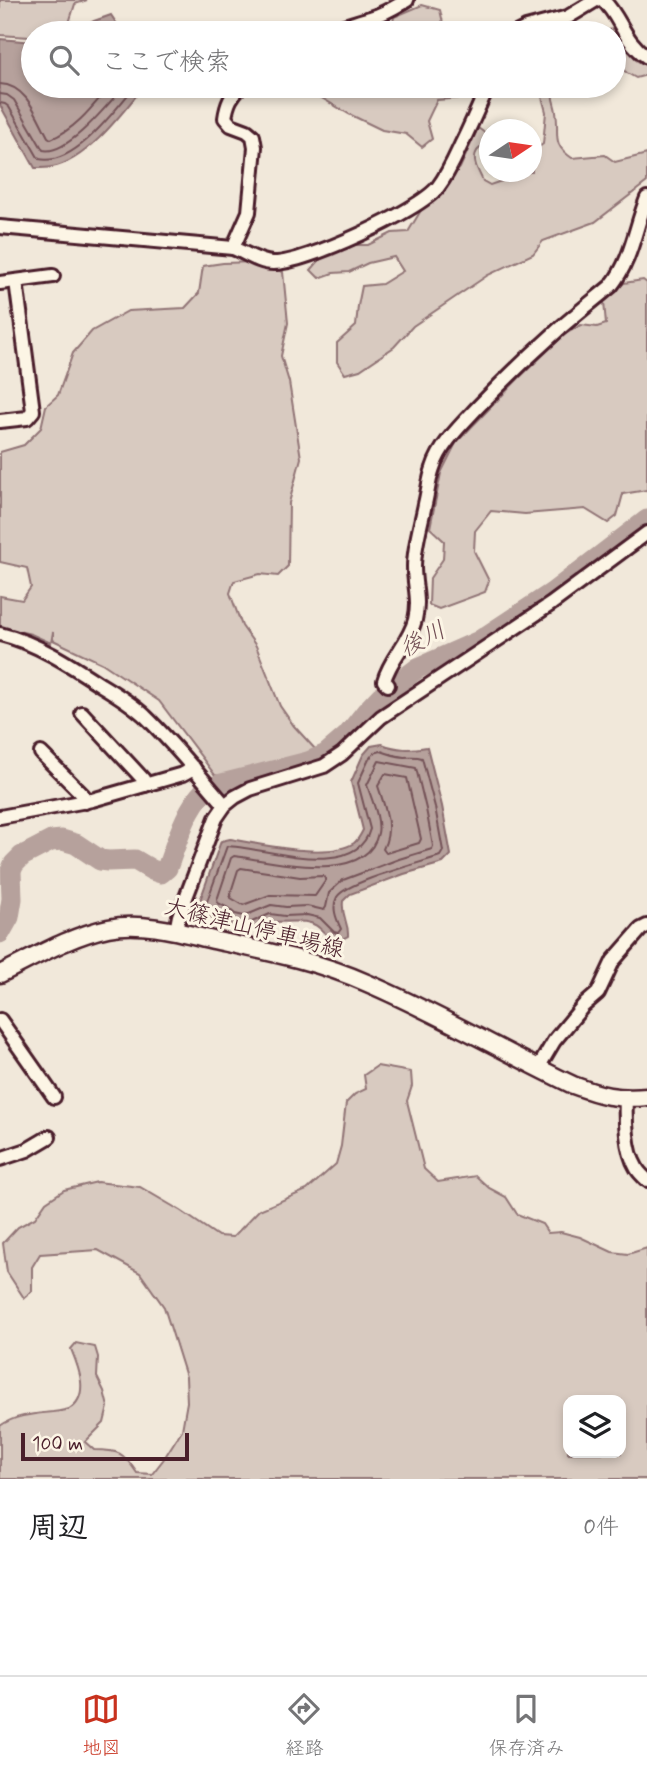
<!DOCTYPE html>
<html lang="ja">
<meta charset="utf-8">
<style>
body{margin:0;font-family:Mynerve,"Klee One",sans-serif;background:#f2f2f2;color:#202124}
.controls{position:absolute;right:21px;bottom:21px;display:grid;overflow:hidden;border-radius:14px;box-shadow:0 4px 10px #0003}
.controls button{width:63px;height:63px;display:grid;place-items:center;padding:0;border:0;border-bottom:2px solid #e0e0e0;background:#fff;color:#202124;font:35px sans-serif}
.compass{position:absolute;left:479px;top:119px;width:63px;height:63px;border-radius:50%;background:#fff;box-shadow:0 4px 10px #0003;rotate:77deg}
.scale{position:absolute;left:21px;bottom:18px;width:168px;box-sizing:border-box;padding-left:7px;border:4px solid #4a1f2b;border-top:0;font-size:19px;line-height:24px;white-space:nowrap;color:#4a1f2b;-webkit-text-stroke:5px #fcf5e5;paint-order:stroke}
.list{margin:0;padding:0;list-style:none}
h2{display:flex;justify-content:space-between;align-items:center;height:91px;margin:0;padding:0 28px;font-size:30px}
h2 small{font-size:23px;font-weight:400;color:#757577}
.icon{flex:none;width:38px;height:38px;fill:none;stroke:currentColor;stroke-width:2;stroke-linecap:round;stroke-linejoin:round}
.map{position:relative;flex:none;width:647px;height:1479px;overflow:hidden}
.search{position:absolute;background:#fff;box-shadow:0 4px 10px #0003;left:21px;right:21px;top:21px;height:77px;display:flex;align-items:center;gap:18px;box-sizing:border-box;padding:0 24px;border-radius:38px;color:#757577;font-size:26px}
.sheet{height:196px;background:#fff}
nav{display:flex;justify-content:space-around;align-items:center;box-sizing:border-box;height:98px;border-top:2px solid #e0e0e0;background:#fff;font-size:19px;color:#757577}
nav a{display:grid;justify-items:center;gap:4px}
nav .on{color:#c8321e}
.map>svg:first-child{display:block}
.green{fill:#d8cac0;stroke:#917476;stroke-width:2;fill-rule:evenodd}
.water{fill:#b6a19c;stroke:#8b6d6f;stroke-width:2}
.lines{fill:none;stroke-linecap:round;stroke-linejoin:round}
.shore{stroke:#755358;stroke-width:2}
.river{stroke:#b6a19c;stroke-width:21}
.minor-casing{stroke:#4a1f2b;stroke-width:18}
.major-casing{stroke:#4a1f2b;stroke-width:21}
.minor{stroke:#fcf5e5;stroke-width:12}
.major{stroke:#fcf5e5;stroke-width:16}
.labels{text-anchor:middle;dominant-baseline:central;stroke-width:6;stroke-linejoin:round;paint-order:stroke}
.street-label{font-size:23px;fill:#4a1f2b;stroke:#fcf5e5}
.water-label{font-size:24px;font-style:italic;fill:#704c53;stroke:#fcf5e5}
</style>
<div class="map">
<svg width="647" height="1479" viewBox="0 0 647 1479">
<rect width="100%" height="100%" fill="#f1e8da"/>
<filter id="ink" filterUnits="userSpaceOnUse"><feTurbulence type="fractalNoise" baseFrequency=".0143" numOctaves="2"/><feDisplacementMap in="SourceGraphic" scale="14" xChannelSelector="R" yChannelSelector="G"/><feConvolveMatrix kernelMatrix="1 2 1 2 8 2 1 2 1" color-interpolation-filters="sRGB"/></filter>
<g filter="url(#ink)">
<!-- green -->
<g class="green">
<polygon points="0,0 87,0 75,4 69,23 52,33 33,33 33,37 30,37 0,35"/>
<polygon points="422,5 440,10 445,31 449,33 391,33 394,17"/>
<polygon points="612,29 623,38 636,60 647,66 647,75 636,78 627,73 614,62 614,33 600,33"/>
<polygon points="335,86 477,86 462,98 437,100 427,121 432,139 422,147 406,134 382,130 349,114 320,97"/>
<path d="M 529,86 L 572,86 L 553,90 C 551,99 555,103 556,112 C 560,134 550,143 572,158 L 605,155 L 615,162 L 647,154 L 647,182 L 595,222 L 543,241 L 533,254 L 488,275 L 413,326 L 394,347 L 360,370 L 345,374 L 337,362 L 337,343 L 356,326 L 358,306 L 362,286 L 382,284 L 403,271 L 394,257 L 368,263 L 349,272 L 333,273 L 319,278 L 311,270 L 324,255 L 355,245 L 368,245 L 392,233 L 408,232 L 423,207 L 446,184 L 460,168 L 478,128 L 489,136 C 485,147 483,144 477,151 C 471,160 479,172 483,181 L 490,185 L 510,178 L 519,172 L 532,172 L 532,152 L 543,144 L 546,112 L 541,93 Z"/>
<polygon points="254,262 283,272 288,323 281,356 289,382 301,458 289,503 288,566 278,576 260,574 234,581 230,593 242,626 256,646 280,706 294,726 316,750 308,759 229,778 215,775 159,701 102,663 53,640 53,632 51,643 31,634 0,627 0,596 22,600 31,587 27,568 0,562 0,452 24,445 41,428 46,406 58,395 73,353 92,331 128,311 185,308 199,293 203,266 223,263"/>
<polygon points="643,280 647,283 647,490 623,494 617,516 608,523 585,509 525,514 491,511 475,531 474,551 489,581 485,592 439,609 429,605 430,578 443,559 444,541 430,528 441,473 456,443 519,378 564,335 581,325 597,327 606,324 604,302 624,283"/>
<path d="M 377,1066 L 411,1072 L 412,1086 L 407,1101 L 424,1169 L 438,1182 L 476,1176 L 489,1188 L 506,1197 L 517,1214 L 542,1224 L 548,1233 L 561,1232 L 580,1237 L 612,1252 L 628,1254 L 647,1248 L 647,1479 L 0,1479 L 0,1426 C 15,1415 34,1414 53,1412 C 57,1411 65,1411 69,1409 C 91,1396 78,1366 71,1349 L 76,1343 L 95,1347 L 98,1357 L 97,1377 L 104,1391 L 108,1407 L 104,1423 L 85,1442 L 94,1450 C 119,1450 123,1452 137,1473 L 152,1474 L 163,1460 L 182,1430 L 187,1402 L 186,1377 L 164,1307 L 140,1273 L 98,1250 L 40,1254 L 32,1267 L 32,1291 L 24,1298 L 7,1272 L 3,1243 L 18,1227 L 35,1218 L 46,1202 L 64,1190 L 97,1182 L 140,1187 L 181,1211 L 218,1236 L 233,1237 L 259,1210 L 307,1190 L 336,1164 L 341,1146 L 346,1103 L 355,1094 L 366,1089 L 364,1075 ZM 568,1400 L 621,1400 L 621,1453 L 568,1453 Z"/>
</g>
<!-- water -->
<g class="water">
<polygon points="111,15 123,33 72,33 94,21"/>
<path d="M 0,39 L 33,42 L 33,86 L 144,86 C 123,112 87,161 52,167 C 47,168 41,168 35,168 L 0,105 Z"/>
<path d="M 382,744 C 398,750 410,750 427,747 L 442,806 L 451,855 L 443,863 L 404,874 L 350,894 L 343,901 C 341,917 349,922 348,936 C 326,949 326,924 306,922 C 302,921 270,922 268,922 C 261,925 255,931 248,932 C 240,933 228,928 221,927 L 221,922 L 199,912 L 198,906 L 221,841 L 230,839 C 259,844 328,860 354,843 C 358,840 361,834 363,830 L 351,782 L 363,755 L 371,746 Z"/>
</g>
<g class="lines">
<!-- shore -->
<g class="shore">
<path d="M 0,84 C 27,85 37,117 48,137 L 51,139 C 76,129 93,106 110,86"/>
<path d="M 0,94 L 7,95 L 14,100 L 43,150 C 67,156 109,103 124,86"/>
<path d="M 0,103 L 5,104 L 9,107 L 39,159 C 74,167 115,110 135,86"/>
<path d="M 381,751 C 389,754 396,756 404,757 C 411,757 416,756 422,758 L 435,807 L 443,851 L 440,856 C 420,863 346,882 337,897 C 331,908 337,920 341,929 L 338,933 L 334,932 L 320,918 L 307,915 L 285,916 L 270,914 L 245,925 L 229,921 L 224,916 L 207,908 L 206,904 L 227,846 C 263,847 356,881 370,829 L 358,783 L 369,759 L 374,753 Z"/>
<path d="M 379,761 L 416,768 L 426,809 L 433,846 L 432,849 L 399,859 L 343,880 L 329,893 L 326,907 L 324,910 L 307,906 L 286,907 L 271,905 L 244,916 L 235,914 L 228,908 L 218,903 L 217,900 L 231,858 L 234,856 C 269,860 367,887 378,833 C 381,819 371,798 367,785 Z"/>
<path d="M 385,774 L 407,778 L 421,839 L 419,843 L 386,853 L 383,849 C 394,827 385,808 378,786 Z"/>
<polygon points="241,868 300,877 323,876 326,880 315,896 270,895 243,905 231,898 230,895 238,870"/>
</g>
<!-- river -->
<g class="river">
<polyline points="218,785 308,762 326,754 347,736 366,712 381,696 418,668 479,641 552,593 647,520"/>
<path d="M 0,933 L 9,917 L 12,899 L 11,871 L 14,864 L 22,856 L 51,841 L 62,840 L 76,844 L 100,860 L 108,861 L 135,860 L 152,870 L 161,873 L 167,868 C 177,842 185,811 204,791"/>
</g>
<defs>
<g id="minor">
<path d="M 603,0 C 622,19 622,39 647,57"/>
<path d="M 326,33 C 340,26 356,23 370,18 C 384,14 395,7 407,0"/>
<polyline points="516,33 526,28 568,17 596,0"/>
<path d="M 0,227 L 233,248 C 246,253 259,263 273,263 C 304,264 419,211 438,187 C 448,174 454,160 461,145 C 471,125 479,106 488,86"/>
<path d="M 233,248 L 249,212 L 255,147 L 253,136 L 247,131 L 231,125 L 225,118 C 227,104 231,95 241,86"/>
<polyline points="0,283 53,276"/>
<polyline points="0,421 27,418 33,411 16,281"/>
<path d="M 0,634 C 37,643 69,664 101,685 C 116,694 132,704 145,716 C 174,744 199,775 225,805"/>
<path d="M 388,685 L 384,681 C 390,658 409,643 415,620 C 420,599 414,587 414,567 C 414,546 421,525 425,504 C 428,492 429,479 433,468 C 440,445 461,425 477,408 C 503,381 530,355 558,330 C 575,315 593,301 611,286 C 632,260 635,228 647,198"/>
<polyline points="82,713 143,779 145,785"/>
<polyline points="41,753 83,795 85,802"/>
<polyline points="0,817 92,800 183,774 194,768"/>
<polyline points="176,931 179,916 216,818 225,805 235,797 250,789 324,766 342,754 381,717 551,604 647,533"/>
<polyline points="0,1020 54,1097"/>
<polyline points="538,1068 554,1041 583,1006 598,993 613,961 641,929 647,926"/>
<path d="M 626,1099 C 625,1118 626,1151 636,1167 C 638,1172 643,1176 647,1180"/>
<polyline points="0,1159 27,1150 49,1137"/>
</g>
<path id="major" d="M 0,974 C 35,957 70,936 108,928 C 142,921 180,932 213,940 C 265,951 318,961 367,983 C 437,1013 504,1052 573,1085 C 600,1095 617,1100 647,1097"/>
</defs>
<!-- minor casing -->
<use href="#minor" class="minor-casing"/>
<!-- major casing -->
<use href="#major" class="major-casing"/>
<!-- minor -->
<use href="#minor" class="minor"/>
<!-- major -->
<use href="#major" class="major"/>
</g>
</g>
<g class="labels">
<!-- street labels -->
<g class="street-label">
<text transform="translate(254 929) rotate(14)">大篠津山停車場線</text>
</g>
<!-- water labels -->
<g class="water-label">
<text transform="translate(423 640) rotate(-27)">後川</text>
</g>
</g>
</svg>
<div class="controls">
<button><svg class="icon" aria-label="layers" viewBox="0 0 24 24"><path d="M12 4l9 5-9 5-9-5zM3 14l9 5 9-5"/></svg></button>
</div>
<svg class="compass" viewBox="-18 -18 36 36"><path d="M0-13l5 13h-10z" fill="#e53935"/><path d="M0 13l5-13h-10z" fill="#757577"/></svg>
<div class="scale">100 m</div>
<div class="search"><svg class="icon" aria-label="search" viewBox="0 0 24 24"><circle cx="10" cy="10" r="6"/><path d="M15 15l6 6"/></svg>ここで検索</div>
</div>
<section class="sheet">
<h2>周辺<small>0件</small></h2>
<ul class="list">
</ul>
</section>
<nav>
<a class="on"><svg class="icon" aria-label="map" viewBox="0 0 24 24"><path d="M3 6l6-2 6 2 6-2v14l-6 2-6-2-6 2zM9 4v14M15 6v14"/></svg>地図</a>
<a><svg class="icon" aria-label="directions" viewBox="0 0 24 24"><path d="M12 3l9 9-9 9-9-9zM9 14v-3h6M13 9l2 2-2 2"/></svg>経路</a>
<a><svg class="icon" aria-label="saved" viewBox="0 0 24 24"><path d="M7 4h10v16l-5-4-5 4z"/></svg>保存済み</a>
</nav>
